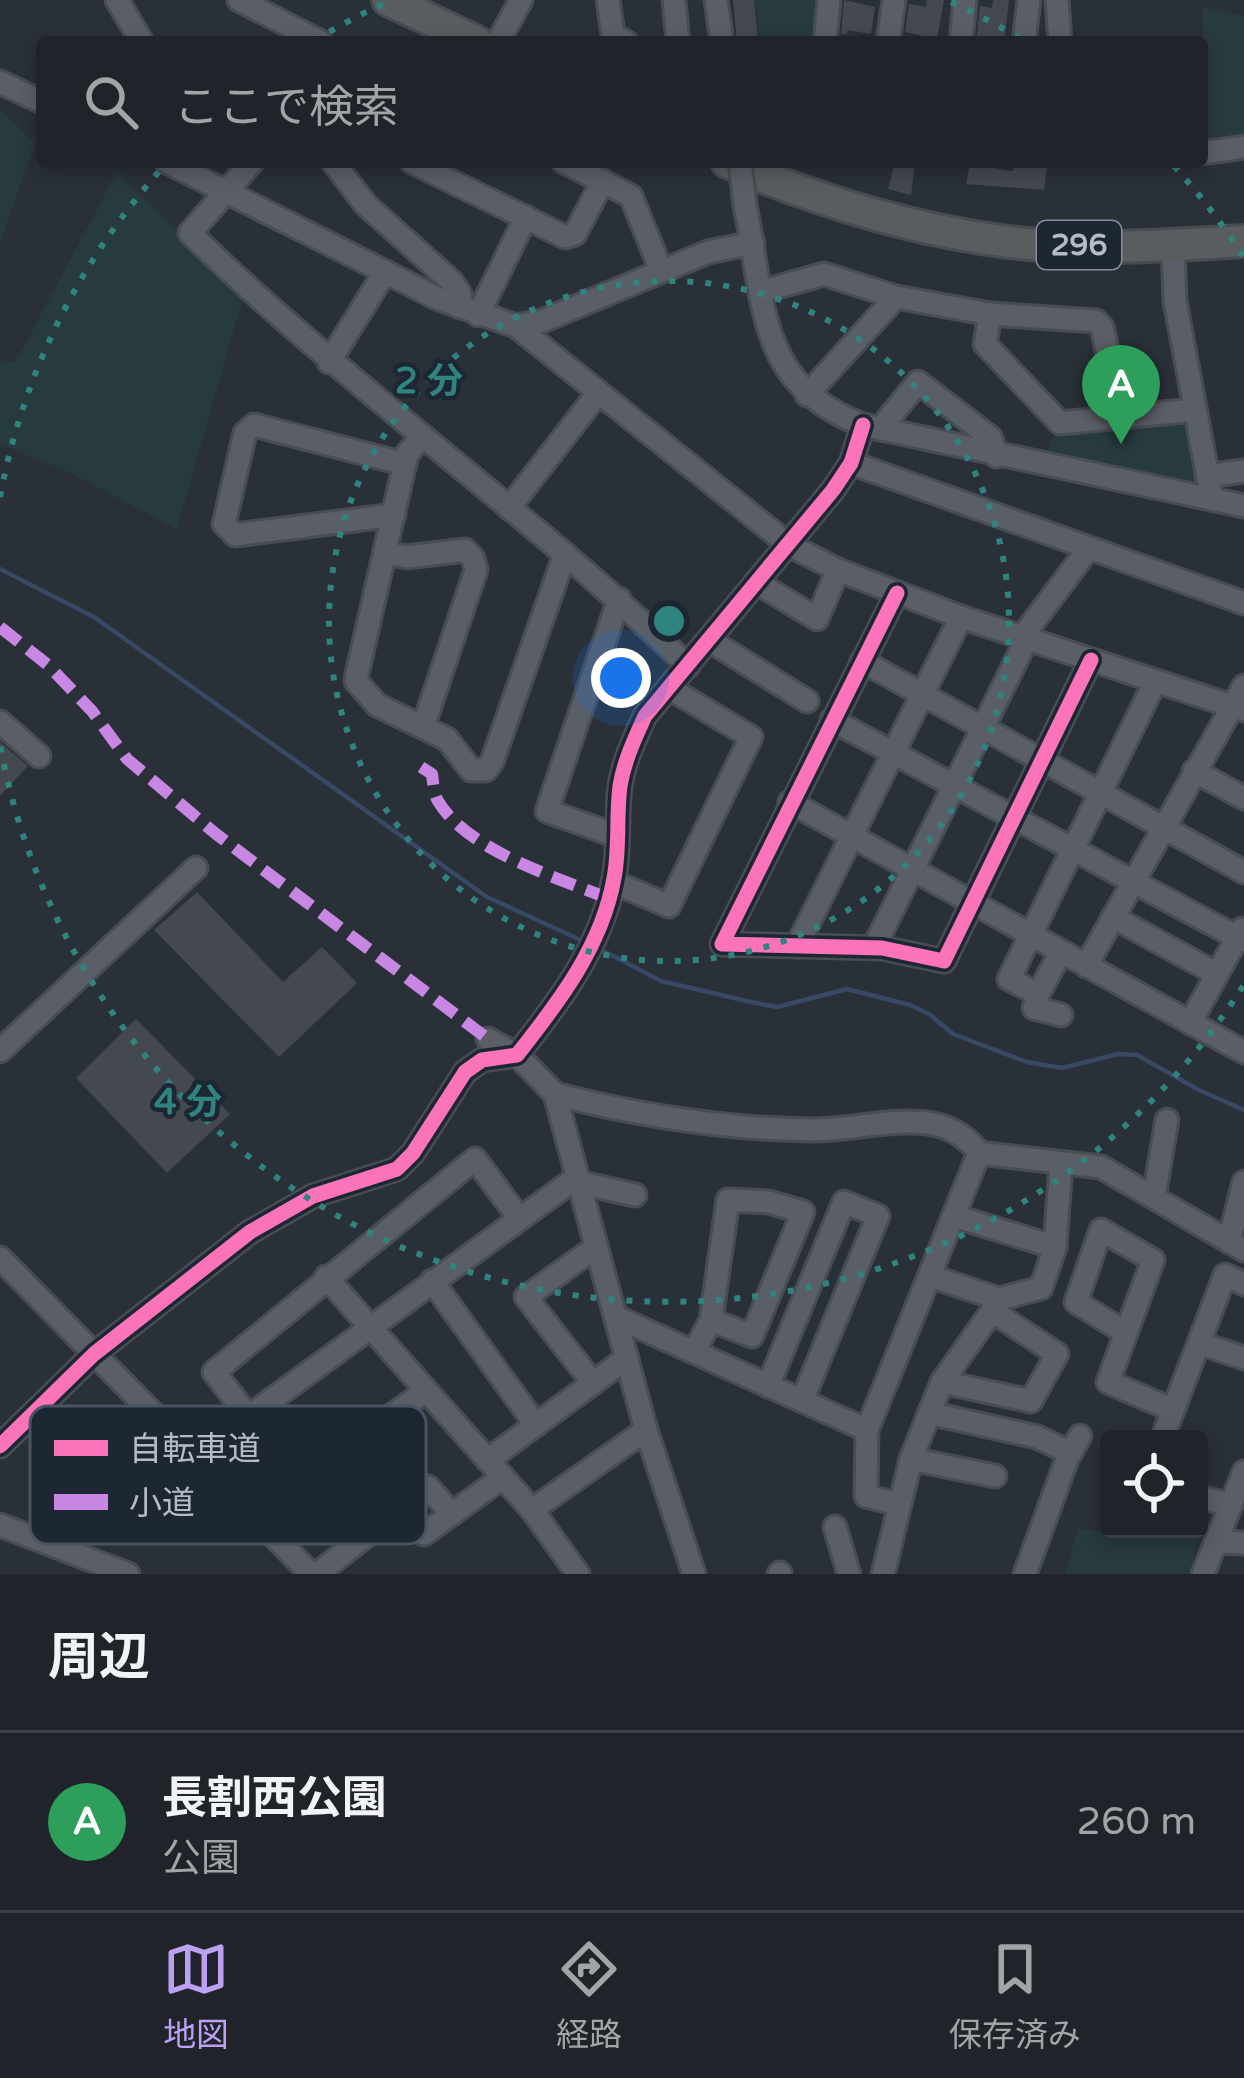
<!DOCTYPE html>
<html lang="ja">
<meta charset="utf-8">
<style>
body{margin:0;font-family:"Varela Round","Noto Sans JP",sans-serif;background:#2d3036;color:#f1f3f6}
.controls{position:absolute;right:36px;bottom:36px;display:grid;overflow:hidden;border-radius:12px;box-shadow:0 6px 18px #0003}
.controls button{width:108px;height:108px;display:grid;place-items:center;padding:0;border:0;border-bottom:3px solid #3d4147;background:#20242a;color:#f1f3f6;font:60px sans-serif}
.you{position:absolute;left:621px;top:678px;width:42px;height:42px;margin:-30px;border:9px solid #fff;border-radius:50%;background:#1a73e8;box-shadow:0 0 0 18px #1a73e833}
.badge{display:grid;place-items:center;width:78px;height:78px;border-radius:50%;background:#bca0f2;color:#fff;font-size:39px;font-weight:700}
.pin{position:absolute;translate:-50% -99px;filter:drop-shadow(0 3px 6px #0008)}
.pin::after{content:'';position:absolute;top:63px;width:42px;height:36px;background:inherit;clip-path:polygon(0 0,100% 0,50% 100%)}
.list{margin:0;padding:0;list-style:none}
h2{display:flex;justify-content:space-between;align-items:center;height:156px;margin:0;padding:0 48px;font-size:51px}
h2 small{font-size:39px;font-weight:400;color:#a2a4a8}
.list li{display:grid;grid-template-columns:78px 1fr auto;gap:36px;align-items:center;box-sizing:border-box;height:180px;padding:0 48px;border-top:3px solid #3d4147}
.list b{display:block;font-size:45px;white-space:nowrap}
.list p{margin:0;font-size:39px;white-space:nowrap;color:#a2a4a8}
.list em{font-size:39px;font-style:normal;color:#a2a4a8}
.icon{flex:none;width:66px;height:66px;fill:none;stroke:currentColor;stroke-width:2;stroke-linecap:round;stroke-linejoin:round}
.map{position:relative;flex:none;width:1244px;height:1574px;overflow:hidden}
.search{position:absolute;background:#20242a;box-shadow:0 6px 18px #0003;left:36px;right:36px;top:36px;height:132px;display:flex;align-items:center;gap:30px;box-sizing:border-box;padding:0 42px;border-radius:12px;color:#a2a4a8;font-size:45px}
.sheet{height:336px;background:#20242a}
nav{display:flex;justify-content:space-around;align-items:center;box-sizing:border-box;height:168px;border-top:3px solid #3d4147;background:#20242a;font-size:33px;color:#a2a4a8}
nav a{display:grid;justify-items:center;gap:6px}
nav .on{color:#bca0f2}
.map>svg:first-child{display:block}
.green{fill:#273a3e}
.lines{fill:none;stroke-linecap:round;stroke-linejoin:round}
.stream{stroke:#384963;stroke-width:4.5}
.building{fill:#444950}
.minor-casing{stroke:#484c53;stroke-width:27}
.highway-casing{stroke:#474c53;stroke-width:36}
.minor{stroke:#5a5e66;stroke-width:21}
.highway{stroke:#5a5d60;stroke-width:30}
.minor-bridge-casing{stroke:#484c53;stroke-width:27;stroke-linecap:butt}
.minor-bridge{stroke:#5a5e66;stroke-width:21}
.quiet{stroke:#c787e3;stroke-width:12;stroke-dasharray:24 12;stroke-linecap:butt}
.cycleway-casing{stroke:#1d2633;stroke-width:22}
.cycleway{stroke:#fb73b8;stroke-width:15}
.ring{fill:none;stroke:#308480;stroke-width:6;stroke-dasharray:6 12}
.labels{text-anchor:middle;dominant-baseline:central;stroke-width:9;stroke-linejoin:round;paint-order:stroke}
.shield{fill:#1d2633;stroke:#878f9c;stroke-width:3}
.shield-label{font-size:30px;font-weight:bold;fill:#b4bcc9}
.key{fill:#1d2633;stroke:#4a5360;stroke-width:3}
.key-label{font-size:33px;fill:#b4bcc9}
.centre{fill:#308480;stroke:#1d2633;stroke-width:6}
.ring-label{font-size:36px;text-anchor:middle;font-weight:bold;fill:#308480;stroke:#1d2633;stroke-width:9;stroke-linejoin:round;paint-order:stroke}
</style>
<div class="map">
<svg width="1244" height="1574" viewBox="0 0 1244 1574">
<rect width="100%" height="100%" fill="#2a3038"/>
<!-- green -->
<g class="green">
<polygon points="755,0 822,0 816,42 760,42"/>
<polygon points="1203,7 1244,16 1244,141 1202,146"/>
<polygon points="0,109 35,143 0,243"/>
<polygon points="117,172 243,297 177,529 70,473 0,444 0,360 15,363"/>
<polygon points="1185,420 1205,491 1045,459 1056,428"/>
<polygon points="1078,1529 1197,1538 1191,1574 1065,1574"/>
</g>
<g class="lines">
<!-- stream -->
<g class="stream">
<polyline points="0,569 94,617 487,897 585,942"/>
<polyline points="596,947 661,981 751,1002 777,1007 847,989 910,1005 929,1014 953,1034 1027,1062 1062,1068 1118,1054 1137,1055 1199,1090 1244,1110"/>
</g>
</g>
<!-- building -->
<g class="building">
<polygon points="733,0 754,0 758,41 737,42"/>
<polygon points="844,0 875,7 871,34 848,30 847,34 841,34"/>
<polygon points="927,0 944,0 937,39 905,32 909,4 926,7"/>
<polygon points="993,0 1009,0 1004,42 976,42 980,6 992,8"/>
<polygon points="895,162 915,162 911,195 888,189"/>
<polygon points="970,163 1009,171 1014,170 1015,165 1047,166 1044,190 966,184"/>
<polygon points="0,742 28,766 0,796"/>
<polygon points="197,892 283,982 322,947 357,983 279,1057 154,930"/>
<polygon points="136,1019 230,1114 167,1173 76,1078"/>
</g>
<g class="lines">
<defs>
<g id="minor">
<polyline points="117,0 142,42"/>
<polyline points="239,0 321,42"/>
<polyline points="608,0 613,35 626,42"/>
<polyline points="674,0 678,42"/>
<polyline points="716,0 722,42"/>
<polyline points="1057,0 1060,42"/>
<polyline points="498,42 521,0"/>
<polyline points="825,42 829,0"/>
<polyline points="888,42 894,0"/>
<polyline points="961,42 965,0"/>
<polyline points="1024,42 1029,0"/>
<polyline points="0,82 42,102"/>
<polyline points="1202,153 1244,147"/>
<polyline points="167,162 439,299 516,326 542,321 708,252 753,243"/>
<path d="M 252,162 L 190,233 C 348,387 530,512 688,666"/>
<polyline points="333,162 366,205 451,281 460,294 460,307"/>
<polyline points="412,162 565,237 575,234 603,181"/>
<polyline points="564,162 631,196 661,270"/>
<path d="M 745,205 C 765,302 756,385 863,425 L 1244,506"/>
<polyline points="1173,244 1175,301 1212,499"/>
<polyline points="760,292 824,274 896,297 990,314 1096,321 1102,327 1122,417"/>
<polyline points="990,314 985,344 1060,423 1194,410"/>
<polyline points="478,315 526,217"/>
<polyline points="516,326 789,545 838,570 961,617 1244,710"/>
<polyline points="329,362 385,272"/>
<polyline points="807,395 896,297"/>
<polyline points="880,429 918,382 991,438 996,456"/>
<polyline points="423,436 407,454 357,674 356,681 377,705 447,739 471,770 486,770 492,762 565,554"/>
<polyline points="851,463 1244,603"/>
<polyline points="1207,476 1244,471"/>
<polyline points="509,508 598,393"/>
<polyline points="394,515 235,535 224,524 245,433 254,425 405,464"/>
<polyline points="385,553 407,557 465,550 473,558 476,570 423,727"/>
<polyline points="756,582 817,619 838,570"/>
<polyline points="897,593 722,944 882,948 944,961 1091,660"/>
<polyline points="1022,637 1089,548"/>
<polyline points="709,640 807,701"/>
<polyline points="862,661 1244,872"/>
<polyline points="832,720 1244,941"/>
<polyline points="0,722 39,756"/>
<polyline points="1194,771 1244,798"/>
<polyline points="790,802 1244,1052"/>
<polyline points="617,836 547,811 619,599"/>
<polyline points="613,882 669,906 751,737 669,688"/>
<polyline points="1113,917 1217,974"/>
<polyline points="797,946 961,617"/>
<polyline points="874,947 1027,639"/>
<polyline points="1086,966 1244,686"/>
<polyline points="1038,994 1061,952"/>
<polyline points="1061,1015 1034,1008 1038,994 1009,979 1155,682"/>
<polyline points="1190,1023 1242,929"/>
<polyline points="488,1039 517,1055 555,1094 646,1430 694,1574"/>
<polyline points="0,1051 196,868"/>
<path d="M 555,1094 C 640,1116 724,1129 813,1130 C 849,1130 899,1117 933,1124 C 952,1128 968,1138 979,1153 L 1101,1167 L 1244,1250"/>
<polyline points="577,1182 635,1195"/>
<polyline points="1154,1197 1167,1120"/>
<polyline points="954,1216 1055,1247 1041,1288 999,1299"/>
<polyline points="1229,1242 1244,1182"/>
<polyline points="1055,1247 1061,1164"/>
<polyline points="0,1258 311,1574"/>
<polyline points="930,1276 999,1299 992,1311 942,1382 1031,1401 1057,1354 992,1311"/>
<polyline points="326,1277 532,1510 578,1574"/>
<polyline points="432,1281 536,1425"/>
<polyline points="616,1317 867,1430 979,1153"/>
<polyline points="1126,1333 1076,1302 1101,1230 1153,1260 1108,1382 1173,1410"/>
<polyline points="1199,1343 1244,1358"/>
<polyline points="694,1352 711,1320 728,1200 769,1202 803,1212 752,1336 711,1320"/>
<polyline points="593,1383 526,1297 596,1247"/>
<polyline points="768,1386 844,1202 878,1216 802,1401"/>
<polyline points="929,1413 1037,1437 1071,1453"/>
<polyline points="248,1416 214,1372 475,1159 519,1218"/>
<polyline points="867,1430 866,1496 898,1504"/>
<polyline points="1162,1439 1225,1275 1244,1284"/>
<path d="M 0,1446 L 94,1354 L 250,1232 L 313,1196 L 397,1169 L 413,1153 L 465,1072 L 482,1060 L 517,1055 C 559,1002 602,946 614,878 C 620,848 616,816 620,786 C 624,761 635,738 645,716 L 833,490 L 851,463 L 863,425"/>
<polyline points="197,1454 576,1178"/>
<polyline points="911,1459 995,1476"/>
<polyline points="488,1460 627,1358"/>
<polyline points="428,1487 452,1514"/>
<polyline points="1199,1497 1231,1505"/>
<polyline points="532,1510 646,1430"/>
<polyline points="254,1513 426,1391"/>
<polyline points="0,1525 128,1574"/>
<polyline points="835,1527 849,1574"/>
<polyline points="424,1534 503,1477"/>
<polyline points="1218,1542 1244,1543"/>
<polyline points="317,1574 385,1521"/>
<polyline points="779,1574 780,1573"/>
<polyline points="883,1574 911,1459 942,1382"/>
<polyline points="1025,1574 1067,1459 1080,1436"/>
<polyline points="1203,1574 1244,1472"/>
</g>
<g id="highway">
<polyline points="388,0 477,42"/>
<path d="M 727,162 C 811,198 903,227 994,240 C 1075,252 1162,246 1244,241"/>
</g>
</defs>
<!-- minor casing -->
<use href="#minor" class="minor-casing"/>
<!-- highway casing -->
<use href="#highway" class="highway-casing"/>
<!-- minor -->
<use href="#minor" class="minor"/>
<!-- highway -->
<use href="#highway" class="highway"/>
<defs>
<polyline id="minor-bridge" points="740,162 745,205"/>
</defs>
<!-- minor-bridge casing -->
<use href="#minor-bridge" class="minor-bridge-casing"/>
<!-- minor-bridge -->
<use href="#minor-bridge" class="minor-bridge"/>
<!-- quiet -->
<g class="quiet">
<polyline points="0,627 48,665 92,711 127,759 216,834 488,1039"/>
<path d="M 421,767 L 432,774 C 433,782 434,794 438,801 C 467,851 559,878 610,899"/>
</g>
<defs>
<g id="cycleway">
<polyline points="897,593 722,944 882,948 944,961 1091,660"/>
<path d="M 0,1446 L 94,1354 L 250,1232 L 313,1196 L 397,1169 L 413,1153 L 465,1072 L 482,1060 L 517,1055 C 559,1002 602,946 614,878 C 620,848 616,816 620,786 C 624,761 635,738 645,716 L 833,490 L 851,463 L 863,425"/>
</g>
</defs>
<!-- cycleway casing -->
<use href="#cycleway" class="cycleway-casing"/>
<!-- cycleway -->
<use href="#cycleway" class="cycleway"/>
</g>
<!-- distance rings -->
<g class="ring">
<circle cx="669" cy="621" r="340"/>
<path d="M1243 986A680 680 0 0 1 0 745M0 497A680 680 0 0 1 164 166M314 41A680 680 0 0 1 387 2M951 2A680 680 0 0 1 1024 41M1174 166A680 680 0 0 1 1243 256"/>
</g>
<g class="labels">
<!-- shield labels -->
<rect class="shield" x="1037" y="221" width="84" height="48" rx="9"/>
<g class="shield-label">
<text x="1079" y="245">296</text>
</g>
</g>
<!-- legend -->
<rect x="30" y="1406" width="396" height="138" rx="18" class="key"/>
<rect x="54" y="1440" width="54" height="16" fill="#fb73b8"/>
<rect x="54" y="1494" width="54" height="16" fill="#c787e3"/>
<g class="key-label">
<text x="129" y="1460">自転車道</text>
<text x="129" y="1514">小道</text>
</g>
<circle cx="669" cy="621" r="18" class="centre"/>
<g class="ring-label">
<text x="429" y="393">2 分</text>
<text x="188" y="1114">4 分</text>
</g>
</svg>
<div class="controls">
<button><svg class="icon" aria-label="locate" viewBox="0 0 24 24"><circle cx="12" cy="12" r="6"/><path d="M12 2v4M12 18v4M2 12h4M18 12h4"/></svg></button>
</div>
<div class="you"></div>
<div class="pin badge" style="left:1121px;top:444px;background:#2e9e5b">A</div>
<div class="search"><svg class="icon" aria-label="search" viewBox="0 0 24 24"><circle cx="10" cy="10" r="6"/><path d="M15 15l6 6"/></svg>ここで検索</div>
</div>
<section class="sheet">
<h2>周辺<small></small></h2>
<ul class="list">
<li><span class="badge" style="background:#2e9e5b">A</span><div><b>長割西公園</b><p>公園</p></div><em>260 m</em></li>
</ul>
</section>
<nav>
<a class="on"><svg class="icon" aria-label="map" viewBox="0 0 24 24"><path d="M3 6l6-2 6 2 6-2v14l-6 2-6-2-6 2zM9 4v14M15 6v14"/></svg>地図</a>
<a><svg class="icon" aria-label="directions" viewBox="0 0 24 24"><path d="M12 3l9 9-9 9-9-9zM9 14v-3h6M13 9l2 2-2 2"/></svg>経路</a>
<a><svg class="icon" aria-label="saved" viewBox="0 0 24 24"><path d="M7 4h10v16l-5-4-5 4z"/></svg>保存済み</a>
</nav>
